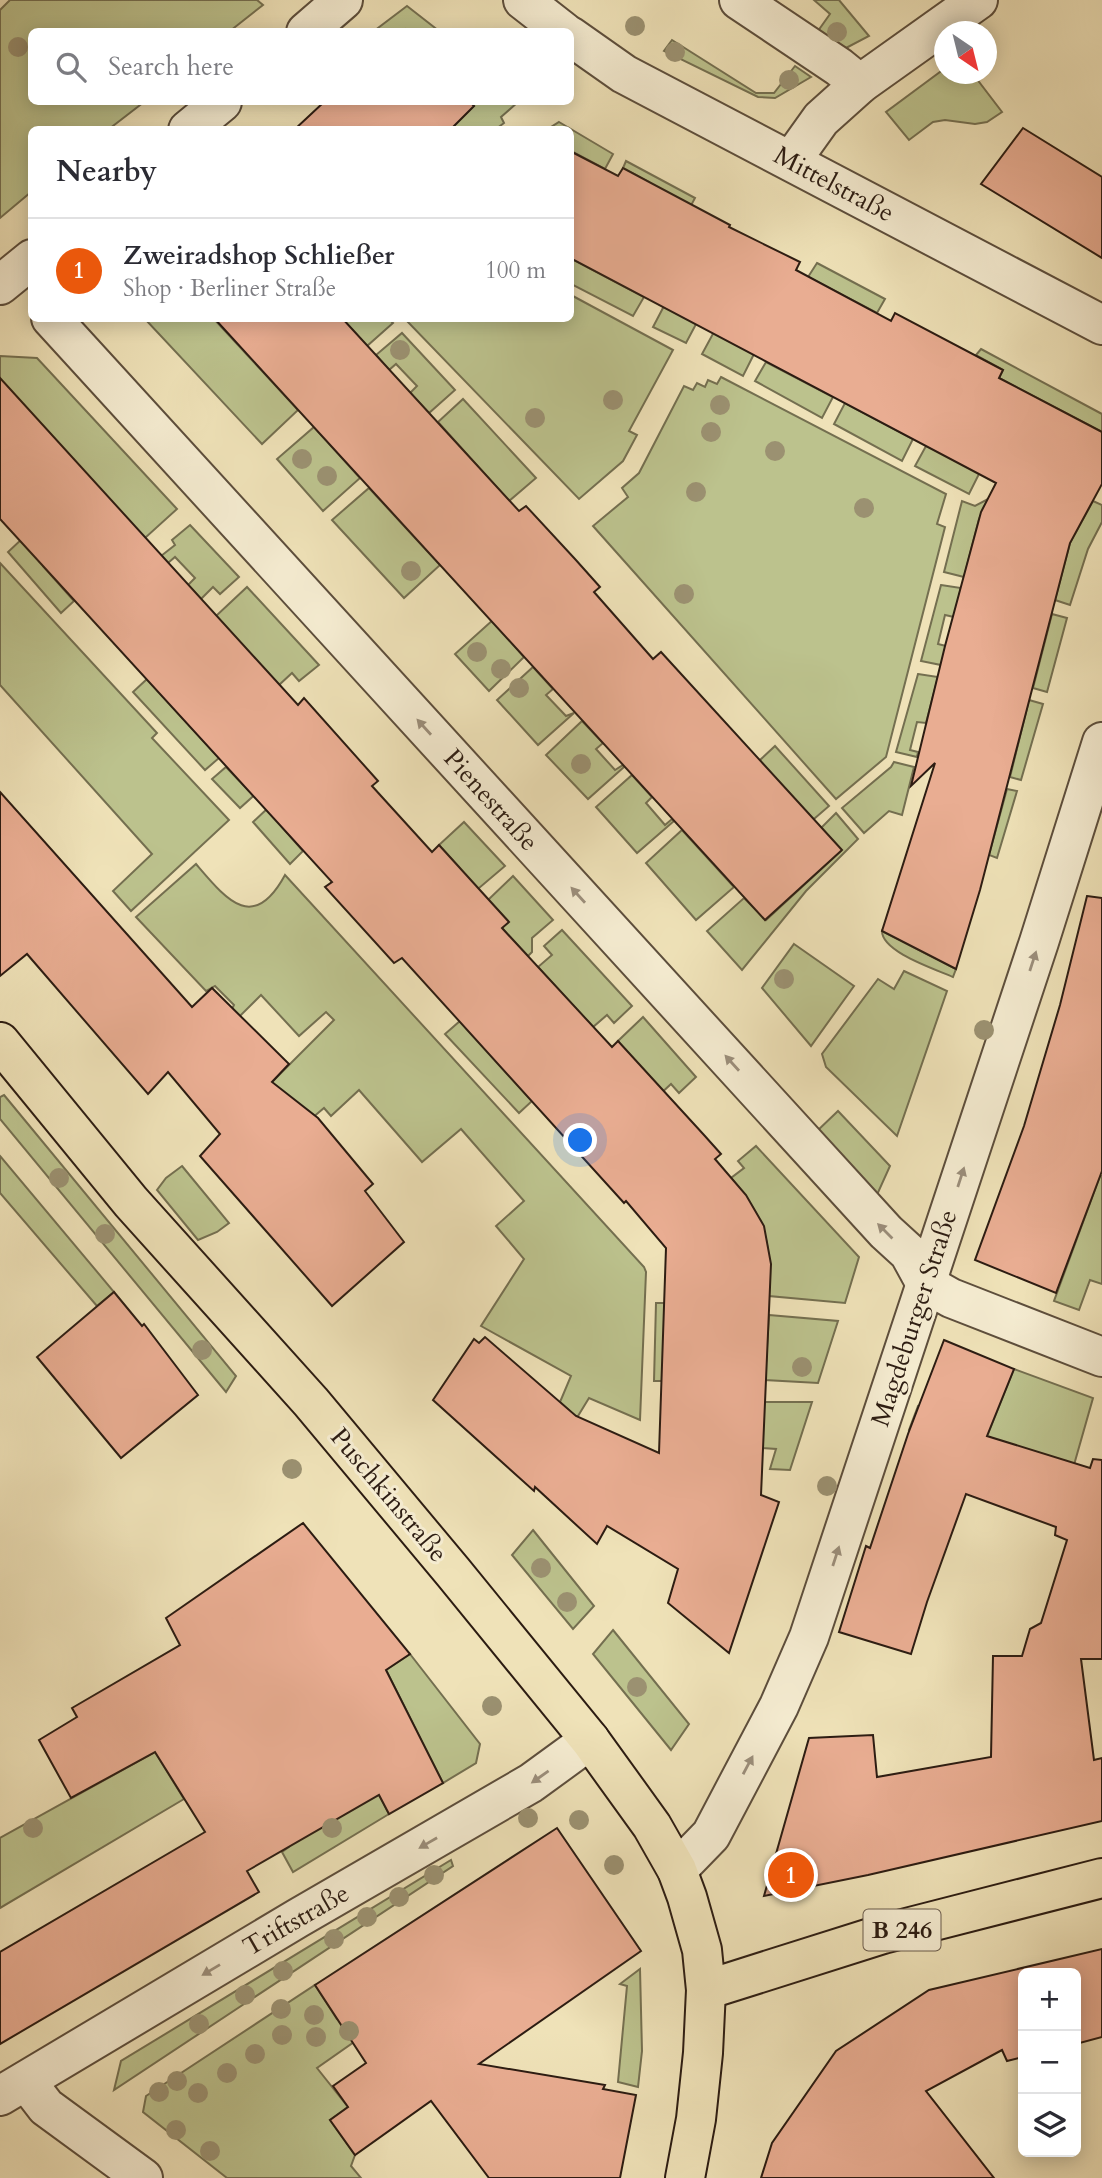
<!DOCTYPE html>
<meta charset="utf-8">
<style>
body{margin:0;font-family:Cardo,serif;background:#f7f7f7;color:#2b2b33}
.controls{position:absolute;right:21px;bottom:21px;display:grid;overflow:hidden;border-radius:10px;box-shadow:0 4px 18px #0003}
.controls button{width:63px;height:63px;display:grid;place-items:center;padding:0;border:0;border-bottom:2px solid #e1e1e2;background:#fff;color:#2b2b33;font:35px sans-serif}
.compass{position:absolute;left:934px;top:21px;width:63px;height:63px;border-radius:50%;background:#fff;box-shadow:0 4px 18px #0003;rotate:145deg}
.you{position:absolute;left:581px;top:1141px;width:24px;height:24px;margin:-18px;border:5px solid #fff;border-radius:50%;background:#1a73e8;box-shadow:0 0 0 10px #1a73e833}
.badge{display:grid;place-items:center;width:46px;height:46px;border-radius:50%;background:#ea580c;color:#fff;font-size:23px;font-weight:700}
.pin{position:absolute;translate:-50% -50%;border:4px solid #fff;box-shadow:0 2px 7px #0006}
.list{margin:0;padding:0;list-style:none}
h2{display:flex;justify-content:space-between;align-items:center;height:91px;margin:0;padding:0 28px;font-size:30px}
h2 small{font-size:23px;font-weight:400;color:#7c7c81}
.list li{display:grid;grid-template-columns:46px 1fr auto;gap:21px;align-items:center;box-sizing:border-box;height:105px;padding:0 28px;border-top:2px solid #e1e1e2}
.list b{display:block;font-size:26px;white-space:nowrap}
.list p{margin:0;font-size:23px;white-space:nowrap;color:#7c7c81}
.list em{font-size:23px;font-style:normal;color:#7c7c81}
.icon{flex:none;width:38px;height:38px;fill:none;stroke:currentColor;stroke-width:2;stroke-linecap:round;stroke-linejoin:round}
.map{position:relative;flex:none;width:1102px;height:2178px;overflow:hidden}
.search{position:absolute;background:#fff;box-shadow:0 4px 18px #0003;left:28px;top:28px;width:546px;height:77px;display:flex;align-items:center;gap:18px;box-sizing:border-box;padding:0 24px;border-radius:10px;color:#7c7c81;font-size:26px}
.panel{position:absolute;background:#fff;box-shadow:0 4px 18px #0003;left:28px;top:126px;width:546px;height:196px;border-radius:10px}
.map>svg:first-child{display:block}
.green{fill:#bcc28d;stroke:#746f50;stroke-width:2}
.building{fill:#e9ad92;stroke:#2c1c12;stroke-width:2}
.lines{fill:none;stroke-linecap:round;stroke-linejoin:round}
.minor-casing{stroke:#5d4e3c;stroke-width:42}
.major-casing{stroke:#2c1c12;stroke-width:42}
.minor{stroke:#f5ecd1;stroke-width:38}
.major{stroke:#efe2b8;stroke-width:38}
.tree{fill:#9b9171}
.oneway{fill:#9b8e7b}
.labels{text-anchor:middle;dominant-baseline:central;stroke-width:6;stroke-linejoin:round;paint-order:stroke}
.shield{fill:#f5ecd1;stroke:#685a4b;stroke-width:2}
.shield-label{font-size:24px;font-weight:bold;fill:#2c1c12}
.street-label{font-size:26px;fill:#2c1c12;stroke:#f5ecd1}
</style>
<div class="map">
<svg width="1102" height="2178" viewBox="0 0 1102 2178">
<rect width="100%" height="100%" fill="#efe2b8"/>
<filter id="stains"><feTurbulence type="fractalNoise" baseFrequency=".00286" numOctaves="4"/><feColorMatrix values="0 0 0 0 .2 0 0 0 0 .09 0 0 0 0 .02 0 0 0 .5 -.17"/></filter>
<radialGradient id="worn" r=".72"><stop offset=".6" stop-color="#630" stop-opacity="0"/><stop offset="1" stop-color="#630" stop-opacity=".3"/></radialGradient>
<!-- green -->
<g class="green">
<polygon points="10,0 257,0 263,5 230,31 32,32 32,102 144,102 109,129 32,130 31,192 0,218 0,10"/>
<polygon points="814,0 839,0 869,36 846,48 818,31 830,14"/>
<polygon points="407,6 439,31 407,31 405,29 402,31 374,31"/>
<polygon points="672,40 756,93 774,93 795,66 811,77 775,98 758,97 664,51"/>
<polygon points="944,69 944,74 973,74 1002,112 987,122 975,124 945,120 933,122 909,140 886,112"/>
<polygon points="471,102 518,102 501,117 504,123 496,129 453,130 452,128 474,106"/>
<polygon points="559,122 613,154 605,169 571,151 570,130 548,129"/>
<polygon points="626,161 695,198 687,213 649,182 623,168"/>
<polygon points="572,259 644,297 633,316 571,284"/>
<polygon points="729,262 686,343 653,327 664,306"/>
<polygon points="817,263 885,299 877,313 808,277"/>
<polygon points="747,271 754,354 743,376 702,354"/>
<polygon points="571,295 673,350 629,431 637,435 623,461 579,499 405,319 570,318"/>
<polygon points="145,319 214,319 298,410 262,444"/>
<polygon points="342,319 389,319 393,323 367,346"/>
<polygon points="402,333 455,390 429,413 410,393 417,386 396,364 389,370 376,355"/>
<polygon points="981,349 1102,414 1102,432 999,378 1003,370 976,355"/>
<polygon points="0,356 37,358 177,509 145,538 0,413"/>
<polygon points="766,362 833,397 822,418 755,381"/>
<polygon points="721,377 946,494 937,524 945,527 886,757 836,799 593,526 628,497 622,488 639,473 684,386 693,390 697,383 705,387 708,380 717,384"/>
<polygon points="463,399 536,478 509,501 438,422"/>
<polygon points="845,403 913,439 902,461 834,424"/>
<polygon points="314,427 360,478 323,511 277,459"/>
<polygon points="926,446 992,448 969,494 915,466"/>
<polygon points="369,488 440,565 404,598 332,520"/>
<polygon points="988,499 979,519 964,577 944,572 962,501 975,506"/>
<polygon points="1093,501 1102,505 1102,522 1088,549 1070,605 1055,600 1070,543"/>
<polygon points="40,522 43,566 74,601 61,613 8,552"/>
<polygon points="190,525 239,577 220,594 213,587 201,599 188,585 195,578 175,557 168,563 161,556 175,545 172,540"/>
<polygon points="0,563 157,733 152,738 229,820 131,911 113,891 152,854 0,685"/>
<polygon points="544,574 504,634 524,657 489,691 455,654"/>
<polygon points="941,585 961,588 954,617 945,615 938,644 946,646 941,665 921,661"/>
<polygon points="247,587 319,665 299,681 292,673 279,685 216,616"/>
<polygon points="1052,614 1067,618 1047,692 1033,688"/>
<polygon points="533,667 553,689 546,695 566,716 574,713 538,745 497,700"/>
<polygon points="918,674 938,677 926,723 917,722 910,750 918,752 917,757 896,752"/>
<polygon points="147,679 219,758 205,770 133,692"/>
<polygon points="1029,700 1043,704 1021,780 1010,777"/>
<polygon points="582,721 603,743 596,749 615,770 623,765 624,767 588,799 546,755"/>
<polygon points="775,746 829,806 807,825 760,760"/>
<polygon points="306,749 240,808 212,779 226,767 248,790"/>
<polygon points="317,762 282,827 303,851 290,864 253,822"/>
<polygon points="894,762 914,767 902,815 889,811 864,833 842,808 891,767"/>
<polygon points="632,775 652,797 646,803 665,825 672,819 674,821 637,853 596,807"/>
<polygon points="1007,789 1017,791 997,858 989,855"/>
<polygon points="836,813 858,839 806,891 742,970 707,931 744,898 766,920 841,851 821,828"/>
<polygon points="464,822 505,866 472,894 459,867 439,845"/>
<polygon points="682,830 734,887 696,920 646,863"/>
<path d="M 196,864 C 226,899 253,934 285,875 L 644,1267 L 646,1272 L 640,1420 L 589,1398 L 578,1416 L 575,1416 L 560,1402 L 571,1376 L 481,1326 L 524,1259 L 496,1226 L 524,1201 L 461,1129 L 422,1162 L 359,1090 L 331,1116 L 324,1108 L 311,1119 L 271,1083 L 334,1020 L 326,1012 L 299,1036 L 261,995 L 240,1016 L 232,1009 L 234,1005 L 215,986 L 206,991 L 136,917 Z"/>
<polygon points="513,876 553,920 532,938 532,952 528,956 502,928 508,921 488,900"/>
<polygon points="562,930 632,1006 614,1023 607,1015 593,1027 538,967 552,955 544,946"/>
<path d="M 882,931 L 956,969 L 953,977 C 935,969 882,952 882,931 Z"/>
<polygon points="794,944 854,986 811,1046 762,988"/>
<polygon points="904,971 947,991 897,1136 826,1067 822,1054 878,979 894,989"/>
<polygon points="643,1017 696,1077 679,1093 671,1084 657,1097 618,1041"/>
<polygon points="460,1021 532,1101 519,1113 445,1034"/>
<polygon points="4,1095 236,1376 226,1392 0,1119 0,1097"/>
<polygon points="838,1111 890,1166 876,1197 816,1132"/>
<path d="M 756,1146 L 859,1257 L 845,1303 L 769,1296 C 772,1243 766,1219 731,1178 L 744,1168 L 738,1161 Z"/>
<polygon points="0,1156 114,1292 97,1306 0,1193"/>
<polygon points="182,1166 229,1223 217,1232 198,1240 157,1190 166,1178"/>
<polygon points="1100,1176 1102,1176 1102,1284 1090,1280 1079,1310 1054,1301"/>
<polygon points="656,1303 665,1303 671,1381 654,1381"/>
<polygon points="769,1315 838,1321 818,1383 765,1380"/>
<polygon points="1014,1369 1093,1398 1066,1493 909,1430 918,1406 988,1434"/>
<polygon points="764,1402 812,1402 790,1470 770,1469 776,1449 762,1448"/>
<polygon points="533,1530 594,1606 573,1629 512,1555"/>
<polygon points="613,1630 689,1724 671,1750 593,1654"/>
<polygon points="410,1654 480,1744 476,1763 443,1783 386,1670"/>
<polygon points="333,1706 389,1814 293,1872 282,1852 289,1847"/>
<polygon points="155,1752 184,1799 0,1908 0,1838"/>
<polygon points="451,1860 453,1866 114,2090 121,2061"/>
<polygon points="640,1969 642,2051 638,2087 618,2082 627,1986 620,1984"/>
<polygon points="315,1985 337,2019 374,2028 317,2068 348,2107 330,2120 355,2155 351,2166 361,2178 227,2178 143,2112 146,2096"/>
</g>
<!-- building -->
<g class="building">
<polygon points="324,102 470,102 474,106 450,130 294,130"/>
<polygon points="1023,128 1102,177 1102,258 981,184"/>
<polygon points="570,151 618,176 623,168 730,225 729,227 800,262 796,270 891,321 895,313 1003,370 999,378 1102,432 1102,484 1070,543 980,890 956,969 882,931 935,763 911,786 945,646 981,512 996,483 570,258"/>
<polygon points="214,318 342,318 519,511 526,506 575,559 600,587 594,592 653,659 661,652 842,850 765,920"/>
<polygon points="0,378 298,705 304,698 378,781 372,786 432,852 439,845 509,922 502,928 612,1047 618,1041 704,1135 721,1154 715,1159 746,1195 764,1226 771,1264 761,1495 779,1502 729,1653 668,1603 678,1569 607,1526 597,1544 535,1487 534,1491 433,1400 474,1339 479,1343 485,1337 576,1416 659,1453 666,1248 626,1201 624,1203 402,958 394,963 325,887 332,882 0,519"/>
<polygon points="0,792 192,1007 212,988 289,1064 272,1082 318,1118 373,1184 365,1191 404,1242 332,1306 200,1156 220,1134 168,1072 148,1094 27,954 0,976"/>
<polygon points="1087,896 1102,898 1102,1171 1056,1293 975,1260 1024,1126 1060,1005"/>
<polygon points="114,1292 142,1326 144,1324 198,1395 121,1458 37,1357"/>
<polygon points="944,1340 1014,1369 987,1436 1090,1468 1093,1459 1102,1460 1102,1659 1081,1659 1094,1760 1102,1758 1102,1821 868,1875 764,1896 809,1738 873,1735 877,1777 991,1757 993,1656 1022,1656 1030,1629 1041,1623 1067,1540 1055,1535 1056,1527 966,1494 927,1602 911,1654 839,1632 866,1546 870,1548 908,1434"/>
<polygon points="303,1523 410,1654 386,1670 443,1783 389,1814 379,1795 247,1871 259,1892 0,2044 0,1952 205,1832 155,1752 71,1798 39,1740 77,1717 72,1708 180,1645 166,1618"/>
<polygon points="557,1828 641,1951 479,2064 605,2085 603,2089 636,2095 620,2178 489,2178 431,2101 355,2155 330,2120 348,2107 333,2086 366,2063 315,1985"/>
<polygon points="1102,1949 1102,2037 1076,2044 1076,1973 1023,1973 1023,2057 1007,2061 1002,2050 926,2091 994,2178 761,2178 772,2143 836,2051 929,1990"/>
</g>
<g class="lines">
<defs>
<g id="minor">
<polyline points="523,0 564,32"/>
<polyline points="739,0 839,67 860,84"/>
<polyline points="306,32 343,0"/>
<polyline points="570,36 624,74 1102,325"/>
<polyline points="188,130 222,102"/>
<polyline points="791,161 821,119 860,84 978,0"/>
<polyline points="0,285 32,259"/>
<polyline points="51,318 886,1232 909,1253 926,1284 951,1298 1102,1357"/>
<polyline points="677,1870 711,1835 779,1706 809,1637 1039,942 1102,742"/>
<polyline points="26,2081 46,2107 143,2178"/>
<polyline points="0,2096 298,1918 531,1783 590,1740"/>
</g>
<g id="major">
<polyline points="0,1042 131,1202 311,1402 453,1572 590,1740 652,1826 677,1870 687,1897 702,1950 706,1990 703,2053 696,2119 685,2178"/>
<polyline points="706,1990 883,1934 1102,1878"/>
</g>
</defs>
<!-- minor casing -->
<use href="#minor" class="minor-casing"/>
<!-- major casing -->
<use href="#major" class="major-casing"/>
<!-- minor -->
<use href="#minor" class="minor"/>
<!-- major -->
<use href="#major" class="major"/>
</g>
<!-- trees -->
<g class="tree">
<circle cx="635" cy="26" r="10"/>
<circle cx="837" cy="32" r="10"/>
<circle cx="18" cy="47" r="10"/>
<circle cx="675" cy="52" r="10"/>
<circle cx="789" cy="80" r="10"/>
<circle cx="400" cy="350" r="10"/>
<circle cx="613" cy="400" r="10"/>
<circle cx="720" cy="405" r="10"/>
<circle cx="535" cy="418" r="10"/>
<circle cx="711" cy="432" r="10"/>
<circle cx="775" cy="451" r="10"/>
<circle cx="302" cy="459" r="10"/>
<circle cx="327" cy="476" r="10"/>
<circle cx="696" cy="492" r="10"/>
<circle cx="864" cy="508" r="10"/>
<circle cx="411" cy="571" r="10"/>
<circle cx="684" cy="594" r="10"/>
<circle cx="477" cy="652" r="10"/>
<circle cx="501" cy="669" r="10"/>
<circle cx="519" cy="688" r="10"/>
<circle cx="581" cy="764" r="10"/>
<circle cx="784" cy="979" r="10"/>
<circle cx="984" cy="1030" r="10"/>
<circle cx="59" cy="1178" r="10"/>
<circle cx="105" cy="1234" r="10"/>
<circle cx="202" cy="1350" r="10"/>
<circle cx="802" cy="1367" r="10"/>
<circle cx="292" cy="1469" r="10"/>
<circle cx="827" cy="1486" r="10"/>
<circle cx="541" cy="1568" r="10"/>
<circle cx="567" cy="1602" r="10"/>
<circle cx="637" cy="1687" r="10"/>
<circle cx="492" cy="1706" r="10"/>
<circle cx="528" cy="1818" r="10"/>
<circle cx="579" cy="1820" r="10"/>
<circle cx="33" cy="1828" r="10"/>
<circle cx="332" cy="1828" r="10"/>
<circle cx="614" cy="1865" r="10"/>
<circle cx="434" cy="1875" r="10"/>
<circle cx="399" cy="1897" r="10"/>
<circle cx="367" cy="1917" r="10"/>
<circle cx="334" cy="1939" r="10"/>
<circle cx="283" cy="1971" r="10"/>
<circle cx="245" cy="1995" r="10"/>
<circle cx="281" cy="2009" r="10"/>
<circle cx="314" cy="2015" r="10"/>
<circle cx="199" cy="2024" r="10"/>
<circle cx="349" cy="2031" r="10"/>
<circle cx="282" cy="2035" r="10"/>
<circle cx="316" cy="2037" r="10"/>
<circle cx="255" cy="2054" r="10"/>
<circle cx="227" cy="2073" r="10"/>
<circle cx="177" cy="2081" r="10"/>
<circle cx="159" cy="2092" r="10"/>
<circle cx="198" cy="2093" r="10"/>
<circle cx="176" cy="2130" r="10"/>
<circle cx="210" cy="2151" r="10"/>
</g>
<!-- one-way arrows -->
<defs><path id="oneway-solid" d="M-6-.8H1V-3.2L6.5 0L1 3.2V.8H-6Z" transform="scale(1.75)"/></defs>
<g class="oneway">
<use href="#oneway-solid" transform="translate(424 727) rotate(-132)"/>
<use href="#oneway-solid" transform="translate(578 895) rotate(-132)"/>
<use href="#oneway-solid" transform="translate(1033 961) rotate(-72)"/>
<use href="#oneway-solid" transform="translate(732 1063) rotate(-132)"/>
<use href="#oneway-solid" transform="translate(961 1177) rotate(-72)"/>
<use href="#oneway-solid" transform="translate(885 1231) rotate(-135)"/>
<use href="#oneway-solid" transform="translate(836 1556) rotate(-72)"/>
<use href="#oneway-solid" transform="translate(748 1765) rotate(-62)"/>
<use href="#oneway-solid" transform="translate(540 1777) rotate(145)"/>
<use href="#oneway-solid" transform="translate(428 1843) rotate(150)"/>
<use href="#oneway-solid" transform="translate(211 1970) rotate(149)"/>
</g>
<g class="labels">
<!-- shield labels -->
<rect class="shield" x="863.5" y="1909.5" width="77" height="41" rx="5"/>
<g class="shield-label">
<text x="902" y="1930">B 246</text>
</g>
<!-- street labels -->
<g class="street-label">
<text transform="translate(834 184) rotate(28)">Mittelstraße</text>
<text transform="translate(491 800) rotate(48)">Pienestraße</text>
<text transform="translate(914 1318) rotate(-72)">Magdeburger Straße</text>
<text transform="translate(389 1495) rotate(50)">Puschkinstraße</text>
<text transform="translate(296 1920) rotate(-30)">Triftstraße</text>
</g>
</g>
<rect width="100%" height="100%" filter="url(#stains)"/>
<rect width="100%" height="100%" fill="url(#worn)"/>
</svg>
<div class="controls">
<button>+</button>
<button>−</button>
<button><svg class="icon" aria-label="layers" viewBox="0 0 24 24"><path d="M12 4l9 5-9 5-9-5zM3 14l9 5 9-5"/></svg></button>
</div>
<svg class="compass" viewBox="-18 -18 36 36"><path d="M0-13l5 13h-10z" fill="#e53935"/><path d="M0 13l5-13h-10z" fill="#7c7c81"/></svg>
<div class="you"></div>
<div class="pin badge" style="left:791px;top:1875px">1</div>
<div class="search"><svg class="icon" aria-label="search" viewBox="0 0 24 24"><circle cx="10" cy="10" r="6"/><path d="M15 15l6 6"/></svg>Search here</div>
<section class="panel">
<h2>Nearby<small></small></h2>
<ul class="list">
<li><span class="badge">1</span><div><b>Zweiradshop Schließer</b><p>Shop · Berliner Straße</p></div><em>100 m</em></li>
</ul>
</section>
</div>
